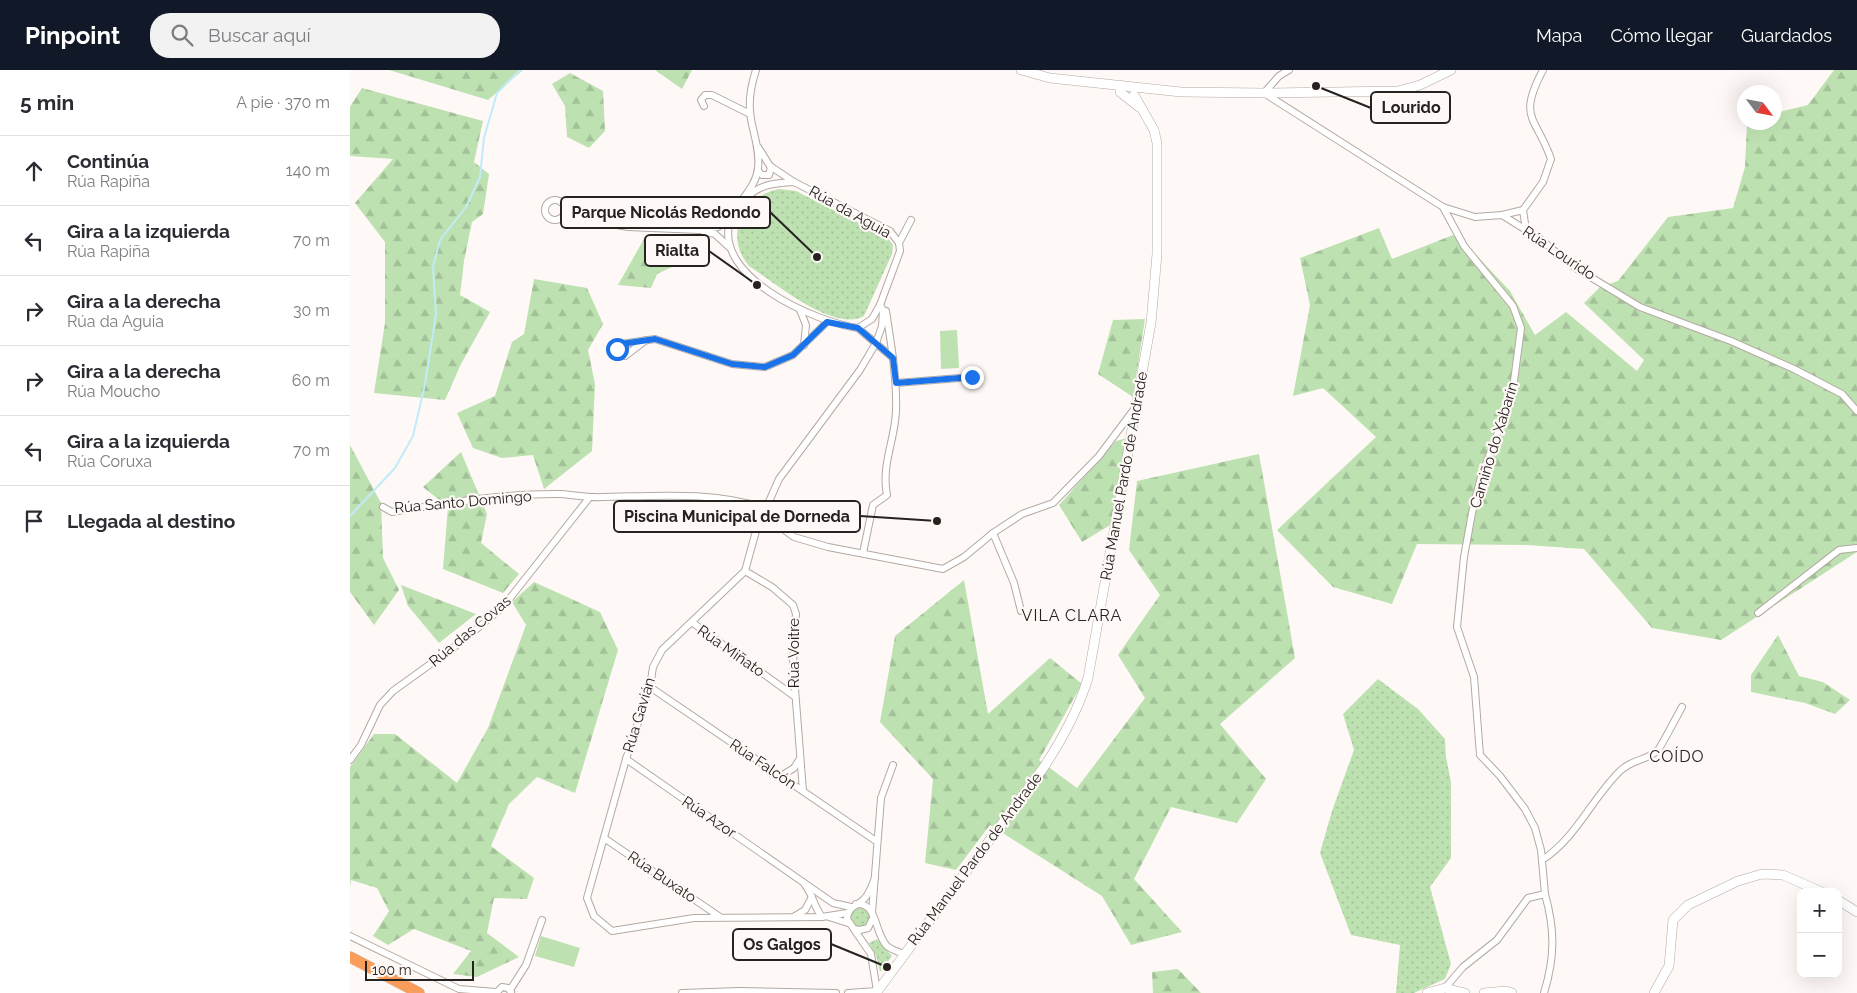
<!DOCTYPE html>
<html lang="es">
<meta charset="utf-8">
<style>
body{margin:0;font-family:Raleway,sans-serif;background:#f2f2f3;color:#2b2b33}
.controls{position:absolute;right:15px;bottom:15px;display:grid;overflow:hidden;border-radius:10px;box-shadow:0 5px 20px #0002}
.controls button{width:45px;height:45px;display:grid;place-items:center;padding:0;border:0;border-bottom:1px solid #e1e1e2;background:#fff;color:#2b2b33;font:25px sans-serif}
.compass{position:absolute;left:1387px;top:15px;width:45px;height:45px;border-radius:50%;background:#fff;box-shadow:0 5px 20px #0002;rotate:122deg}
.scale{position:absolute;left:15px;bottom:12px;width:109px;box-sizing:border-box;padding-left:5px;border:2px solid #262220;border-top:0;font-size:14px;line-height:18px;white-space:nowrap;color:#262220;-webkit-text-stroke:4px #fef9f6;paint-order:stroke}
.stop{position:absolute;width:15px;height:15px;margin:-11px;border:4px solid #1a73e8;border-radius:50%;background:#fff}
.stop.end{background:#1a73e8;border-color:#fff;box-shadow:0 1px 5px #0008}
.list{margin:0;padding:0;list-style:none}
h2{display:flex;justify-content:space-between;align-items:center;height:65px;margin:0;padding:0 20px;font-size:21px}
h2 small{font-size:16px;font-weight:400;color:#7c7c81}
.list li{display:grid;grid-template-columns:32px 1fr auto;gap:15px;align-items:center;box-sizing:border-box;height:70px;padding:0 20px;border-top:1px solid #e1e1e2}
.list b{display:block;font-size:19px;white-space:nowrap}
.list p{margin:0;font-size:16px;white-space:nowrap;color:#7c7c81}
.list em{font-size:16px;font-style:normal;color:#7c7c81}
.icon{flex:none;width:28px;height:28px;fill:none;stroke:currentColor;stroke-width:2;stroke-linecap:round;stroke-linejoin:round}
.map{position:relative;flex:none;width:1507px;height:923px;overflow:hidden}
header{display:flex;align-items:center;gap:30px;box-sizing:border-box;height:70px;padding:0 25px;background:#111827;color:#fff}
header strong{font-size:24px}
nav{display:flex;gap:28px;margin-inline-start:auto;font-size:18px}
.search{width:350px;height:45px;background:#f2f2f3;display:flex;align-items:center;gap:12px;box-sizing:border-box;padding:0 18px;border-radius:20px;color:#7c7c81;font-size:19px}
main{display:flex}
aside{flex:1;background:#fff}
.map>svg:first-child{display:block}
.grass{fill:url(#grass-dots)}
.forest{fill:url(#forest-firs)}
.pitch{fill:#bee1b1}
.lines{fill:none;stroke-linecap:round;stroke-linejoin:round}
.stream{stroke:#c2ebf9;stroke-width:2}
.street-casing{stroke:#b4a9a2;stroke-width:8}
.secondary-casing{stroke:#b4a9a2;stroke-width:10}
.highway-casing{stroke:#d8d7d7;stroke-width:12}
.street{stroke:#fff;stroke-width:6}
.secondary{stroke:#fff;stroke-width:9}
.highway{stroke:#fa9d5b;stroke-width:11}
.route{stroke:#1a73e8;stroke-width:6}
.labels{text-anchor:middle;dominant-baseline:central;stroke-width:4.5;stroke-linejoin:round;paint-order:stroke}
.street-label{font-size:15px;fill:#262220;stroke:#fef9f6}
.neighbourhood-label{font-size:16px;letter-spacing:1px;fill:#262220;stroke:#fef9f6}
.leader{fill:none;stroke:#262220;stroke-width:2}
.callout-dot{fill:#262220;stroke:#fef9f6;stroke-width:2}
.callout{fill:#fef9f6;stroke:#262220;stroke-width:2}
.callout-label{font-size:16px;text-anchor:middle;font-weight:bold;fill:#262220}
</style>
<header>
<strong>Pinpoint</strong>
<div class="search"><svg class="icon" aria-label="search" viewBox="0 0 24 24"><circle cx="10" cy="10" r="6"/><path d="M15 15l6 6"/></svg>Buscar aquí</div>
<nav><a>Mapa</a><a>Cómo llegar</a><a>Guardados</a></nav>
</header>
<main>
<aside>
<h2>5 min<small>A pie · 370 m</small></h2>
<ul class="list">
<li><svg class="icon" aria-label="ahead" viewBox="0 0 24 24"><path d="M12 20V5M6 11l6-6 6 6"/></svg><div><b>Continúa</b><p>Rúa Rapiña</p></div><em>140 m</em></li>
<li><svg class="icon" aria-label="left" viewBox="0 0 24 24"><path d="M17 20v-9H6M10 6l-5 5 5 5"/></svg><div><b>Gira a la izquierda</b><p>Rúa Rapiña</p></div><em>70 m</em></li>
<li><svg class="icon" aria-label="right" viewBox="0 0 24 24"><path d="M7 20v-9h11M14 6l5 5-5 5"/></svg><div><b>Gira a la derecha</b><p>Rúa da Aguia</p></div><em>30 m</em></li>
<li><svg class="icon" aria-label="right" viewBox="0 0 24 24"><path d="M7 20v-9h11M14 6l5 5-5 5"/></svg><div><b>Gira a la derecha</b><p>Rúa Moucho</p></div><em>60 m</em></li>
<li><svg class="icon" aria-label="left" viewBox="0 0 24 24"><path d="M17 20v-9H6M10 6l-5 5 5 5"/></svg><div><b>Gira a la izquierda</b><p>Rúa Coruxa</p></div><em>70 m</em></li>
<li><svg class="icon" aria-label="arrive" viewBox="0 0 24 24"><path d="M6 21V4h12l-3 4 3 4H6"/></svg><div><b>Llegada al destino</b></div></li>
</ul>
</aside>
<div class="map">
<svg width="1507" height="923" viewBox="0 0 1507 923">
<defs>
<pattern id="grass-dots" width="8" height="8" patternUnits="userSpaceOnUse" patternTransform="scale(1.25)"><rect width="8" height="8" fill="#bee1b1"/><path d="M2 2h.1M6 6h.1" fill="none" stroke="#a3c198" stroke-width="1.8" stroke-linecap="round"/></pattern>
<pattern id="forest-firs" width="22" height="20" patternUnits="userSpaceOnUse" patternTransform="scale(1.25)"><rect width="22" height="20" fill="#bee1b1"/><path d="M5 1l3.5 6h-7zM16 11l3.5 6h-7z" fill="#a3c198"/></pattern>
</defs>
<rect width="100%" height="100%" fill="#fef9f6"/>
<!-- grass -->
<g class="grass">
<path d="M 429,119 L 446,121 L 537,167 L 543,175 L 542,184 L 514,246 C 484,263 425,213 399,196 C 373,166 393,126 429,119 Z"/>
<polygon points="1028,609 1068,639 1095,669 1096,687 1101,712 1101,788 1080,817 1101,894 1095,909 1064,923 1046,923 1050,875 1001,865 970,783 982,741 1004,680 993,644"/>
<circle cx="510" cy="847" r="10"/>
<polygon points="527,869 542,886 530,902 526,885 519,873"/>
</g>
<!-- forest -->
<g class="forest">
<polygon points="39,0 173,0 138,30"/>
<polygon points="305,0 342,0 332,19"/>
<polygon points="1484,0 1507,0 1507,482 1371,570 1302,558 1234,479 1177,475 1067,474 1042,534 983,517 927,460 1026,367 973,318 943,326 960,235 950,188 1029,158 1042,189 1103,165 1129,188 1160,221 1185,265 1216,242 1287,301 1294,290 1234,233 1250,217 1268,211 1318,147 1383,138 1395,97 1397,53 1424,52 1425,43 1458,35"/>
<polygon points="220,3 253,21 255,61 239,78 217,67 215,36 202,14"/>
<polygon points="12,18 133,51 124,92 139,104 133,144 122,152 114,191 110,225 140,242 111,294 95,330 24,323 35,253 35,172 5,133 43,89 0,86 0,37"/>
<polygon points="295,167 348,169 341,188 307,204 301,218 268,215"/>
<polygon points="184,209 237,218 253,254 238,280 245,314 242,381 194,419 183,385 152,388 123,378 107,343 145,326 162,272 174,264"/>
<polygon points="795,249 783,327 748,304 763,250"/>
<polygon points="777,368 762,454 732,472 709,435 766,371"/>
<polygon points="0,375 31,433 33,488 49,520 24,555 0,522"/>
<polygon points="111,382 137,444 131,473 169,504 153,523 93,499 98,437 73,417"/>
<polygon points="909,384 945,588 870,654 916,709 887,753 821,737 784,809 832,862 781,875 752,826 640,755 606,800 575,793 583,709 530,652 545,566 614,510 638,644 700,588 732,614 689,690 727,718 795,628 768,585 810,525 779,480 787,411"/>
<polygon points="184,512 250,542 268,580 225,723 187,707 159,734 141,776 184,808 177,829 144,828 137,863 169,887 127,907 103,904 121,881 64,859 38,875 23,866 39,841 27,818 1,810 0,818 0,697 24,664 45,664 107,713 138,658 176,555 162,532"/>
<polygon points="51,515 126,544 89,573 58,536"/>
<polygon points="1428,565 1449,606 1473,612 1500,630 1485,644 1455,633 1401,622 1401,605"/>
<polygon points="828,899 851,923 803,923 802,902"/>
</g>
<!-- pitch -->
<g class="pitch">
<polygon points="607,260 609,298 591,299 590,261"/>
<polygon points="191,866 230,878 224,897 185,886"/>
</g>
<g class="lines">
<!-- stream -->
<polyline class="stream" points="0,446 45,398 63,366 75,314 86,244 83,197 90,170 116,137 130,107 134,68 147,23 170,0"/>
<defs>
<g id="street">
<path d="M 406,0 C 401,15 398,33 401,49 C 404,66 410,81 408,98 C 406,119 386,132 380,151 C 363,207 465,252 508,258 L 522,249 L 530,235 L 550,181 L 549,173 L 540,161 L 444,112 L 420,96 L 408,77"/>
<polyline points="939,0 929,6 914,23 1093,137 1125,147 1152,145 1189,168 1224,197 1290,237 1381,271 1444,299 1492,324 1507,341"/>
<polyline points="354,36 351,30 355,25 362,25 400,44"/>
<polyline points="408,101 412,105 419,105 421,97"/>
<path d="M 398,126 C 411,114 426,113 444,112"/>
<circle cx="205" cy="140" r="10"/>
<polyline points="214,134 237,149"/>
<polyline points="1093,137 1114,176 1163,236 1171,258 1162,326 1131,407 1122,443 1114,487 1107,557 1124,607 1130,685 1150,706 1175,739 1185,758 1191,780 1195,824"/>
<path d="M 1173,140 L 1193,112 L 1201,89 C 1186,46 1167,49 1193,0"/>
<polyline points="1152,145 1173,140 1176,160"/>
<polyline points="209,149 241,150 278,157 349,160 368,157 379,146"/>
<polyline points="353,161 365,164 379,177"/>
<polyline points="549,173 561,150"/>
<polyline points="450,240 456,255 454,275"/>
<polyline points="508,258 543,288"/>
<polyline points="271,274 305,269 382,294 415,297 443,285 477,252"/>
<polyline points="271,274 268,277 267,283 275,286 296,270"/>
<polyline points="546,313 622,307"/>
<path d="M 33,437 L 42,442 C 98,433 154,423 211,424 C 225,425 239,428 253,427 C 307,426 362,421 414,438 L 417,447 L 444,467 L 478,477 L 593,499 L 614,487 L 643,463 L 672,444 L 703,433 L 749,386 L 785,338"/>
<polyline points="643,463 664,513 671,541"/>
<path d="M 513,483 L 523,435 L 537,425 C 531,395 545,370 546,341 C 547,307 541,274 536,241"/>
<polyline points="395,501 422,517 443,535 446,544 443,593 453,721"/>
<polyline points="1408,543 1489,480 1507,478"/>
<polyline points="343,553 444,626"/>
<polyline points="300,617 526,771"/>
<polyline points="276,689 483,833 501,837"/>
<polyline points="0,690 11,675 30,635 43,621 111,572 153,537 239,428"/>
<polyline points="431,706 444,698 449,690"/>
<polyline points="254,768 370,847"/>
<path d="M 1192,790 C 1226,768 1241,730 1269,702 C 1283,688 1295,692 1308,680 C 1311,677 1328,644 1332,637"/>
<path d="M 455,815 C 463,825 464,837 472,847"/>
<path d="M 506,834 C 528,832 524,863 537,876 C 542,880 548,882 555,884"/>
<polyline points="497,843 472,847 344,848 262,861 244,846 237,828 276,689 300,617 303,597 312,580 395,501 406,461 429,409 510,300 526,273 532,256 533,240 530,235"/>
<polyline points="522,843 531,728 543,695"/>
<polyline points="445,846 455,840 462,827"/>
<polyline points="479,847 498,853"/>
<polyline points="504,859 510,860 518,858 523,848"/>
<polyline points="0,866 109,919 146,922"/>
<path d="M 1095,918 L 1113,897 L 1147,870 L 1178,828 L 1195,824 C 1205,860 1205,887 1194,923"/>
<polyline points="160,920 176,895 192,850"/>
<polyline points="146,923 152,917 158,918 161,922"/>
<polyline points="332,923 390,921 486,923"/>
<path d="M 498,923 L 527,921 L 521,884 L 497,849 C 498,836 506,837 514,829 C 520,823 522,815 525,808"/>
</g>
<g id="secondary">
<polyline points="671,0 700,8 831,22 914,23 1048,21 1070,15 1101,0"/>
<polyline points="770,15 770,22 789,37"/>
<polyline points="1488,830 1507,842"/>
<path d="M 526,923 L 694,697 C 713,668 728,641 738,608 L 792,303 L 801,253 L 807,184 L 807,73 L 804,60 L 784,25"/>
<polyline points="1077,923 1095,918 1115,923"/>
<polyline points="1134,923 1156,921 1162,923"/>
<polyline points="1304,923 1319,896 1323,850 1338,835 1388,811 1412,804 1433,805 1472,822"/>
</g>
<polyline id="highway" points="0,887 69,923"/>
</defs>
<!-- street casing -->
<use href="#street" class="street-casing"/>
<!-- secondary casing -->
<use href="#secondary" class="secondary-casing"/>
<!-- highway casing -->
<use href="#highway" class="highway-casing"/>
<!-- street -->
<use href="#street" class="street"/>
<!-- secondary -->
<use href="#secondary" class="secondary"/>
<!-- highway -->
<use href="#highway" class="highway"/>
</g>
<g class="lines">
<!-- route -->
<polyline class="route" points="267,279 271,274 305,269 382,294 415,297 443,285 477,252 508,258 543,288 546,313 622,307"/>
</g>
<g class="labels">
<!-- street labels -->
<g class="street-label">
<text transform="translate(500 142) rotate(29)">Rúa da Aguia</text>
<text transform="translate(1209 183) rotate(34)">Rúa Lourido</text>
<text transform="translate(1144 375) rotate(-73)">Camiño do Xabarín</text>
<text transform="translate(774 406) rotate(-80)">Rúa Manuel Pardo de Andrade</text>
<text transform="translate(113 432) rotate(-5)">Rúa Santo Domingo</text>
<text transform="translate(120 561) rotate(-40)">Rúa das Covas</text>
<text transform="translate(381 581) rotate(35)">Rúa Miñato</text>
<text transform="translate(444 583) rotate(-90)">Rúa Voitre</text>
<text transform="translate(289 645) rotate(-73)">Rúa Gavián</text>
<text transform="translate(413 694) rotate(34)">Rúa Falcón</text>
<text transform="translate(359 747) rotate(34)">Rúa Azor</text>
<text transform="translate(625 789) rotate(-53)">Rúa Manuel Pardo de Andrade</text>
<text transform="translate(312 807) rotate(34)">Rúa Buxato</text>
</g>
<!-- neighbourhood labels -->
<g class="neighbourhood-label">
<text x="722" y="545">VILA CLARA</text>
<text x="1327" y="686">COÍDO</text>
</g>
</g>
<!-- callouts -->
<path class="leader" d="M966 16L1021 38M467 187L420 142M407 215L359 181M587 451L510 446M537 897L481 874"/>
<g class="callout-dot">
<circle cx="966" cy="16" r="5"/>
<circle cx="467" cy="187" r="5"/>
<circle cx="407" cy="215" r="5"/>
<circle cx="587" cy="451" r="5"/>
<circle cx="537" cy="897" r="5"/>
</g>
<g class="callout">
<rect x="1021" y="22" width="79" height="31" rx="5"/>
<rect x="211" y="127" width="209" height="31" rx="5"/>
<rect x="295" y="165" width="64" height="31" rx="5"/>
<rect x="264" y="431" width="246" height="31" rx="5"/>
<rect x="383" y="859" width="98" height="31" rx="5"/>
</g>
<g class="callout-label">
<text x="1061" y="43">Lourido</text>
<text x="316" y="148">Parque Nicolás Redondo</text>
<text x="327" y="186">Rialta</text>
<text x="387" y="452">Piscina Municipal de Dorneda</text>
<text x="432" y="880">Os Galgos</text>
</g>
</svg>
<div class="controls">
<button>+</button>
<button>−</button>
</div>
<svg class="compass" viewBox="-18 -18 36 36"><path d="M0-13l5 13h-10z" fill="#e53935"/><path d="M0 13l5-13h-10z" fill="#7c7c81"/></svg>
<div class="scale">100 m</div>
<div class="stop" style="left:267px;top:279px"></div>
<div class="stop end" style="left:622px;top:307px"></div>
</div>
</main>
